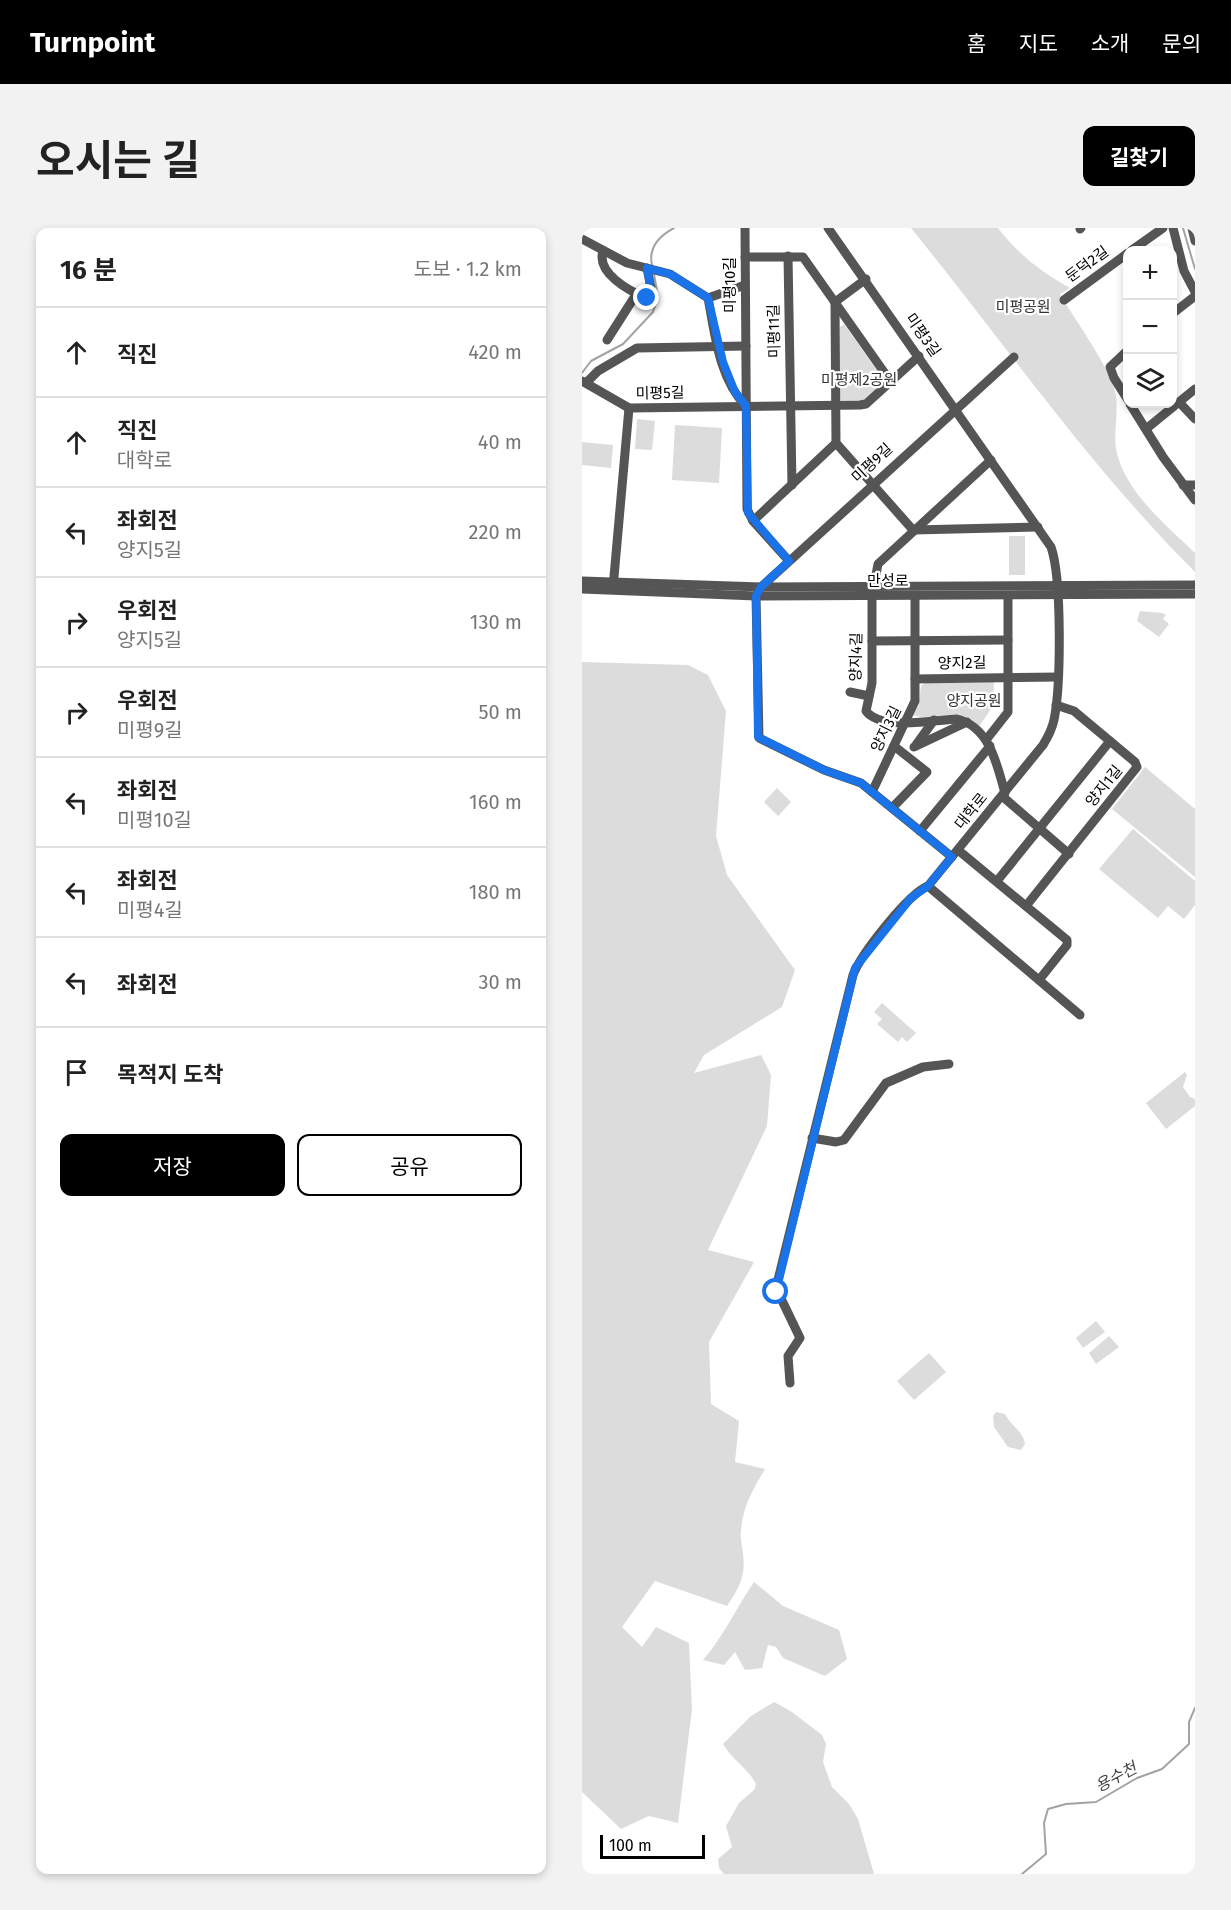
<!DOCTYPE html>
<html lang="ko">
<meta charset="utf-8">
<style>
body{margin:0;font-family:"Fira Sans","Noto Sans KR",sans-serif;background:#f2f2f2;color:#222}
.controls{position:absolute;right:18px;top:18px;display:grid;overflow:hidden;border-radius:12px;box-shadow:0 3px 9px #0003}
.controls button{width:54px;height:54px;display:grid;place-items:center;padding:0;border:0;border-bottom:2px solid #e0e0e0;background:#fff;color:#222;font:30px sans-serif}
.scale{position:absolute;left:18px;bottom:15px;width:105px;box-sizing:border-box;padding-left:6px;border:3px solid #000;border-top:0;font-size:16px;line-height:21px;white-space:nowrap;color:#000;-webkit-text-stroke:4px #fff;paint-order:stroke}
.stop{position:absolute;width:18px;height:18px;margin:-14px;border:4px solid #1a73e8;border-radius:50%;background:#fff}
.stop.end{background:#1a73e8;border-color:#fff;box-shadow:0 2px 6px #0008}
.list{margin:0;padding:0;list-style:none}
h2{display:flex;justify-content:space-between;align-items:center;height:78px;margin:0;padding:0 24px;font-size:26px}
h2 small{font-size:20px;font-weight:400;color:#767676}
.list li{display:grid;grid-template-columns:39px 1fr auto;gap:18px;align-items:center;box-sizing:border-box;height:90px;padding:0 24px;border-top:2px solid #e0e0e0}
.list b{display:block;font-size:22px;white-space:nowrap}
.list p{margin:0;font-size:20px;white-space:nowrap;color:#767676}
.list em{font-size:20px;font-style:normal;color:#767676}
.actions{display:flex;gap:12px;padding:18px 24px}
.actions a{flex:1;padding:14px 0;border:2px solid #000;border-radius:12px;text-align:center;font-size:21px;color:#000}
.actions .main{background:#000;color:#fff}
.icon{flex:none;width:33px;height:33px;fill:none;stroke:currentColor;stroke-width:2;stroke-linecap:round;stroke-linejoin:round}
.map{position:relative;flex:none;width:613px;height:1646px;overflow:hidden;border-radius:12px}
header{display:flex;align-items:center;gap:36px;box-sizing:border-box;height:84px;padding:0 30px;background:#000;color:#fff}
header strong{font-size:28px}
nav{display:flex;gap:33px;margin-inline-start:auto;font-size:21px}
.intro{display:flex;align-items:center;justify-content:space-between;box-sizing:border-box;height:144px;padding:0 36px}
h1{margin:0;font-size:42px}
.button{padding:15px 27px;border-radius:12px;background:#000;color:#fff;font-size:21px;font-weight:700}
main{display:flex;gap:36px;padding:0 36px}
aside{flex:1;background:#fff;border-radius:12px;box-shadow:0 3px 9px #0003}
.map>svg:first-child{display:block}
.green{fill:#dcdcdc}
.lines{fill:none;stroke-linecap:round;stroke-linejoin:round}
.stream{stroke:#a3a3a3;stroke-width:2}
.minor{stroke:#555;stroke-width:9}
.route{stroke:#1a73e8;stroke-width:8}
.labels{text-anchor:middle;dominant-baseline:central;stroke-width:4.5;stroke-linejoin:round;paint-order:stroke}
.street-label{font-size:15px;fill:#000;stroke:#fff}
.park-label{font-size:15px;fill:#333;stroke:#fff}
.water-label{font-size:16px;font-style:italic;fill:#444;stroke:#fff}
</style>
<header>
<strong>Turnpoint</strong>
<nav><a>홈</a><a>지도</a><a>소개</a><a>문의</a></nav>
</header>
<div class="intro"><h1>오시는 길</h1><a class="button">길찾기</a></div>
<main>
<aside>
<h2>16 분<small>도보 · 1.2 km</small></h2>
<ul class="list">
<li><svg class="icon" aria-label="ahead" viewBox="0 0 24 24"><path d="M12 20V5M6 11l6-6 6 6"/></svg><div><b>직진</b></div><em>420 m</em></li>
<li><svg class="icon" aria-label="ahead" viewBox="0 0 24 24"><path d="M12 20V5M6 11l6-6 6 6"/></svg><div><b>직진</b><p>대학로</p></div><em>40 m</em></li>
<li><svg class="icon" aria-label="left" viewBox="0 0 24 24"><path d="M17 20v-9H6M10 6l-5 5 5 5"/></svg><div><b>좌회전</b><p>양지5길</p></div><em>220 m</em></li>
<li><svg class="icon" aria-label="right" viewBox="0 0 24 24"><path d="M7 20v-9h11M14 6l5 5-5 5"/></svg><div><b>우회전</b><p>양지5길</p></div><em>130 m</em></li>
<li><svg class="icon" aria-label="right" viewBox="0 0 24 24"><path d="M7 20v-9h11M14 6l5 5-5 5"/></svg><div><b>우회전</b><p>미평9길</p></div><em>50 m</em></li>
<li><svg class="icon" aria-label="left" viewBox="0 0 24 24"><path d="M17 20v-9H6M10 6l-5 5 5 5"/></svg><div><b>좌회전</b><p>미평10길</p></div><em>160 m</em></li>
<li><svg class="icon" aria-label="left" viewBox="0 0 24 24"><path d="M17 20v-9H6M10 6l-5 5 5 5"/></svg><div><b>좌회전</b><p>미평4길</p></div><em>180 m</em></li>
<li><svg class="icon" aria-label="left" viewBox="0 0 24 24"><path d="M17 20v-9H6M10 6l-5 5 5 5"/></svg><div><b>좌회전</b></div><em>30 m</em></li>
<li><svg class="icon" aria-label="arrive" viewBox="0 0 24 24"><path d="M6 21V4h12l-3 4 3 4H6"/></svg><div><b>목적지 도착</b></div></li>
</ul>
<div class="actions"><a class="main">저장</a><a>공유</a></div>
</aside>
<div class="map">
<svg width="613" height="1646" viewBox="0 0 613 1646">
<rect width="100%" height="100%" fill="#fff"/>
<!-- green -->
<g class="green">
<path d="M 329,0 L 416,0 C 436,26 459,44 488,60 L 478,66 C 493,92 521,130 531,157 C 539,175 531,201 534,221 C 542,263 584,297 613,325 L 613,344 C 507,238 423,116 329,0 Z"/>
<polygon points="262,96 301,151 300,157 282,173 258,172 258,99"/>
<polygon points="55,191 73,193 70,222 53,221"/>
<polygon points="93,197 140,200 137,255 90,252"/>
<polygon points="0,214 31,217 29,240 0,237"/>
<rect x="427" y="308" width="16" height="39"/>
<polygon points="558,383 580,385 584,387 581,391 587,396 577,409 555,393"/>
<path d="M 0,434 L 106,437 L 126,447 L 144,483 L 134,608 L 145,647 L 213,742 L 200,779 L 122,827 L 112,845 L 179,827 L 189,847 L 185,898 L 126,1022 L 172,1034 L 127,1114 L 129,1176 L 157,1193 L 153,1234 L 183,1241 C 171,1261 161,1278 159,1302 C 158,1310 160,1318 161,1326 C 164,1348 157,1360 145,1378 L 73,1353 L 40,1399 L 60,1419 L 74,1399 L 107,1415 L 110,1481 L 96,1595 L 67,1588 L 39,1601 L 0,1564 Z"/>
<polygon points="412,454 411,478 396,500 383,488 339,489 331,487 337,477 339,458 343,455"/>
<polygon points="563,539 613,581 613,649 530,581"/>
<polygon points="195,560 209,574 196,588 182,574"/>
<polygon points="551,601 613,653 613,677 602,691 586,678 576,690 517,641"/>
<polygon points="300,775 334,805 325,814 320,809 316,814 295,796 300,791 292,784"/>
<polygon points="603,844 605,847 601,859 608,869 613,871 613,878 584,901 564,875"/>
<polygon points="514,1093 523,1104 501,1120 494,1110"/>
<polygon points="527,1108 537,1119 514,1136 507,1125"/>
<polygon points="347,1125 364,1144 332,1172 315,1153"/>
<path d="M 414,1184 L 423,1186 C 429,1198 441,1203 443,1216 L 439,1222 L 426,1219 L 412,1199 L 411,1188 Z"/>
<path d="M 172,1354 L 201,1378 L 257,1402 L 265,1431 L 243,1448 L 201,1430 L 194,1419 L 186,1417 L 180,1440 L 163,1442 L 153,1424 L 142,1437 L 121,1432 C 141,1409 155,1379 172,1354 Z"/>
<path d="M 192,1474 L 210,1484 L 240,1507 L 244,1516 L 241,1534 L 250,1559 L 267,1576 L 276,1591 L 292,1646 L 142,1646 L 137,1640 L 136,1631 L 150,1619 L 144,1598 L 157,1575 L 172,1562 L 174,1556 C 165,1539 151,1533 141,1516 L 169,1488 Z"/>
</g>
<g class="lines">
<!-- stream -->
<g class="stream">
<polyline points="601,0 613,41"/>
<path d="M 70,37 C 66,19 77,8 92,0"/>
<polyline points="0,145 9,133 41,116 71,84 76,69 72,46"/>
<polyline points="440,1646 464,1626 462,1595 466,1581 484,1576 514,1574 555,1550 580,1541 607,1516 607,1494 613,1480"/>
</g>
<!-- minor -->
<g class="minor">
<polyline points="163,0 165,281 171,293 207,333"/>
<polyline points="591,0 602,43 613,64"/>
<polyline points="610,0 613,13"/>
<polyline points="498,1 499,0"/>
<path d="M 0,11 L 45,35 L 88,46 L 126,70 C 133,106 137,151 164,178"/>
<polyline points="550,22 581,0"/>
<path d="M 21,23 C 14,45 47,63 65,70 L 69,60 L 65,40"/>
<polyline points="206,28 210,257"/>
<polyline points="163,29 221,29 309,154"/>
<polyline points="126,70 163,57"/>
<polyline points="482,72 546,25"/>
<polyline points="253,74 254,215 331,302"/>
<polyline points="253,74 284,51"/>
<polyline points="590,86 613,68"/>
<polyline points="25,112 55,65"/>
<polyline points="546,122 528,139 532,150 546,172"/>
<polyline points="0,153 47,180 278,177 284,176 337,128"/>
<polyline points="4,155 16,143 55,120 164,118"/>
<polyline points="597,174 613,191"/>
<polyline points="548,176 581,229 613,272"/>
<polyline points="564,201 613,161"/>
<path d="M 409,232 L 296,336 L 290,368 L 290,455 L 284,483 C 299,503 352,492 375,491 C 408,499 415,537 423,565"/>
<polyline points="601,257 613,257"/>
<polyline points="171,293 254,215"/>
<polyline points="331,302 456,299"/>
<polyline points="0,353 179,359 613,357"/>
<polyline points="31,360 47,180"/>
<polyline points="0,361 174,368 613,366"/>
<polyline points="290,413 426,412"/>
<polyline points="333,451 476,449"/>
<polyline points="268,464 287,468"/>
<polyline points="404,512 426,484 426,368"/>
<polyline points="334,517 352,492"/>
<polyline points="332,519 385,494"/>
<polyline points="290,564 333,473 333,368"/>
<polyline points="420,568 487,626"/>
<polyline points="310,580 345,544 312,518"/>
<polyline points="338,603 408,518"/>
<polyline points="376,622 485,712 485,717 457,752"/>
<polyline points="370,629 279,555 242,542 177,510 174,368 179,359 432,129"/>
<polyline points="415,653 528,513"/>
<polyline points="346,658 498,787"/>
<polyline points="444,678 555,539 553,534 492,483 474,477"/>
<polyline points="230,910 254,914 262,912 304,855 341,839 367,836"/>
<path d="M 208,1155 L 206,1128 L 218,1110 L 194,1060 L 271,747 C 279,726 326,666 346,658 L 461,517 C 466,509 470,501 472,492 C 479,458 480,350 469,319 L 246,0"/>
</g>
</g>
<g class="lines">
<!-- route -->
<polyline class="route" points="65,70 69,62 65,40 88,46 126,70 141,134 153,164 164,178 166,285 207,333 179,359 174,368 176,509 242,542 279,555 370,629 346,658 329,670 273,740 194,1064"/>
</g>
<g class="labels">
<!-- street labels -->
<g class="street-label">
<text transform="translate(505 36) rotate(-36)">둔덕2길</text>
<text transform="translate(148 57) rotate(-90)">미평10길</text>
<text transform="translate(192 103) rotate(-91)">미평11길</text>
<text transform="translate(341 107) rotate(55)">미평3길</text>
<text transform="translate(78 165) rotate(-1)">미평5길</text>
<text transform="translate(290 235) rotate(-43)">미평9길</text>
<text x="306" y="353">만성로</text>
<text transform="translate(274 429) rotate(-89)">양지4길</text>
<text transform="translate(380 435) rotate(-1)">양지2길</text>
<text transform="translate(304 501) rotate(-64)">양지3길</text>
<text transform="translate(522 558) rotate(-51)">양지1길</text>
<text transform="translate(389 583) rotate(-51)">대학로</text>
</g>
<!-- park labels -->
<g class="park-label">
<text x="441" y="79">미평공원</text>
<text x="277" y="152">미평제2공원</text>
<text x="392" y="473">양지공원</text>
</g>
<!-- water labels -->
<g class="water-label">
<text transform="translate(534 1549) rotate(-28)">용수천</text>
</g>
</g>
</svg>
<div class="controls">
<button>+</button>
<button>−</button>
<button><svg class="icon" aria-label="layers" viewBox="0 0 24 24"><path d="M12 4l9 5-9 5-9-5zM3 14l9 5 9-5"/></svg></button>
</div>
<div class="scale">100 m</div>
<div class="stop" style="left:194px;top:1064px"></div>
<div class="stop end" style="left:65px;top:70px"></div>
</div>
</main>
